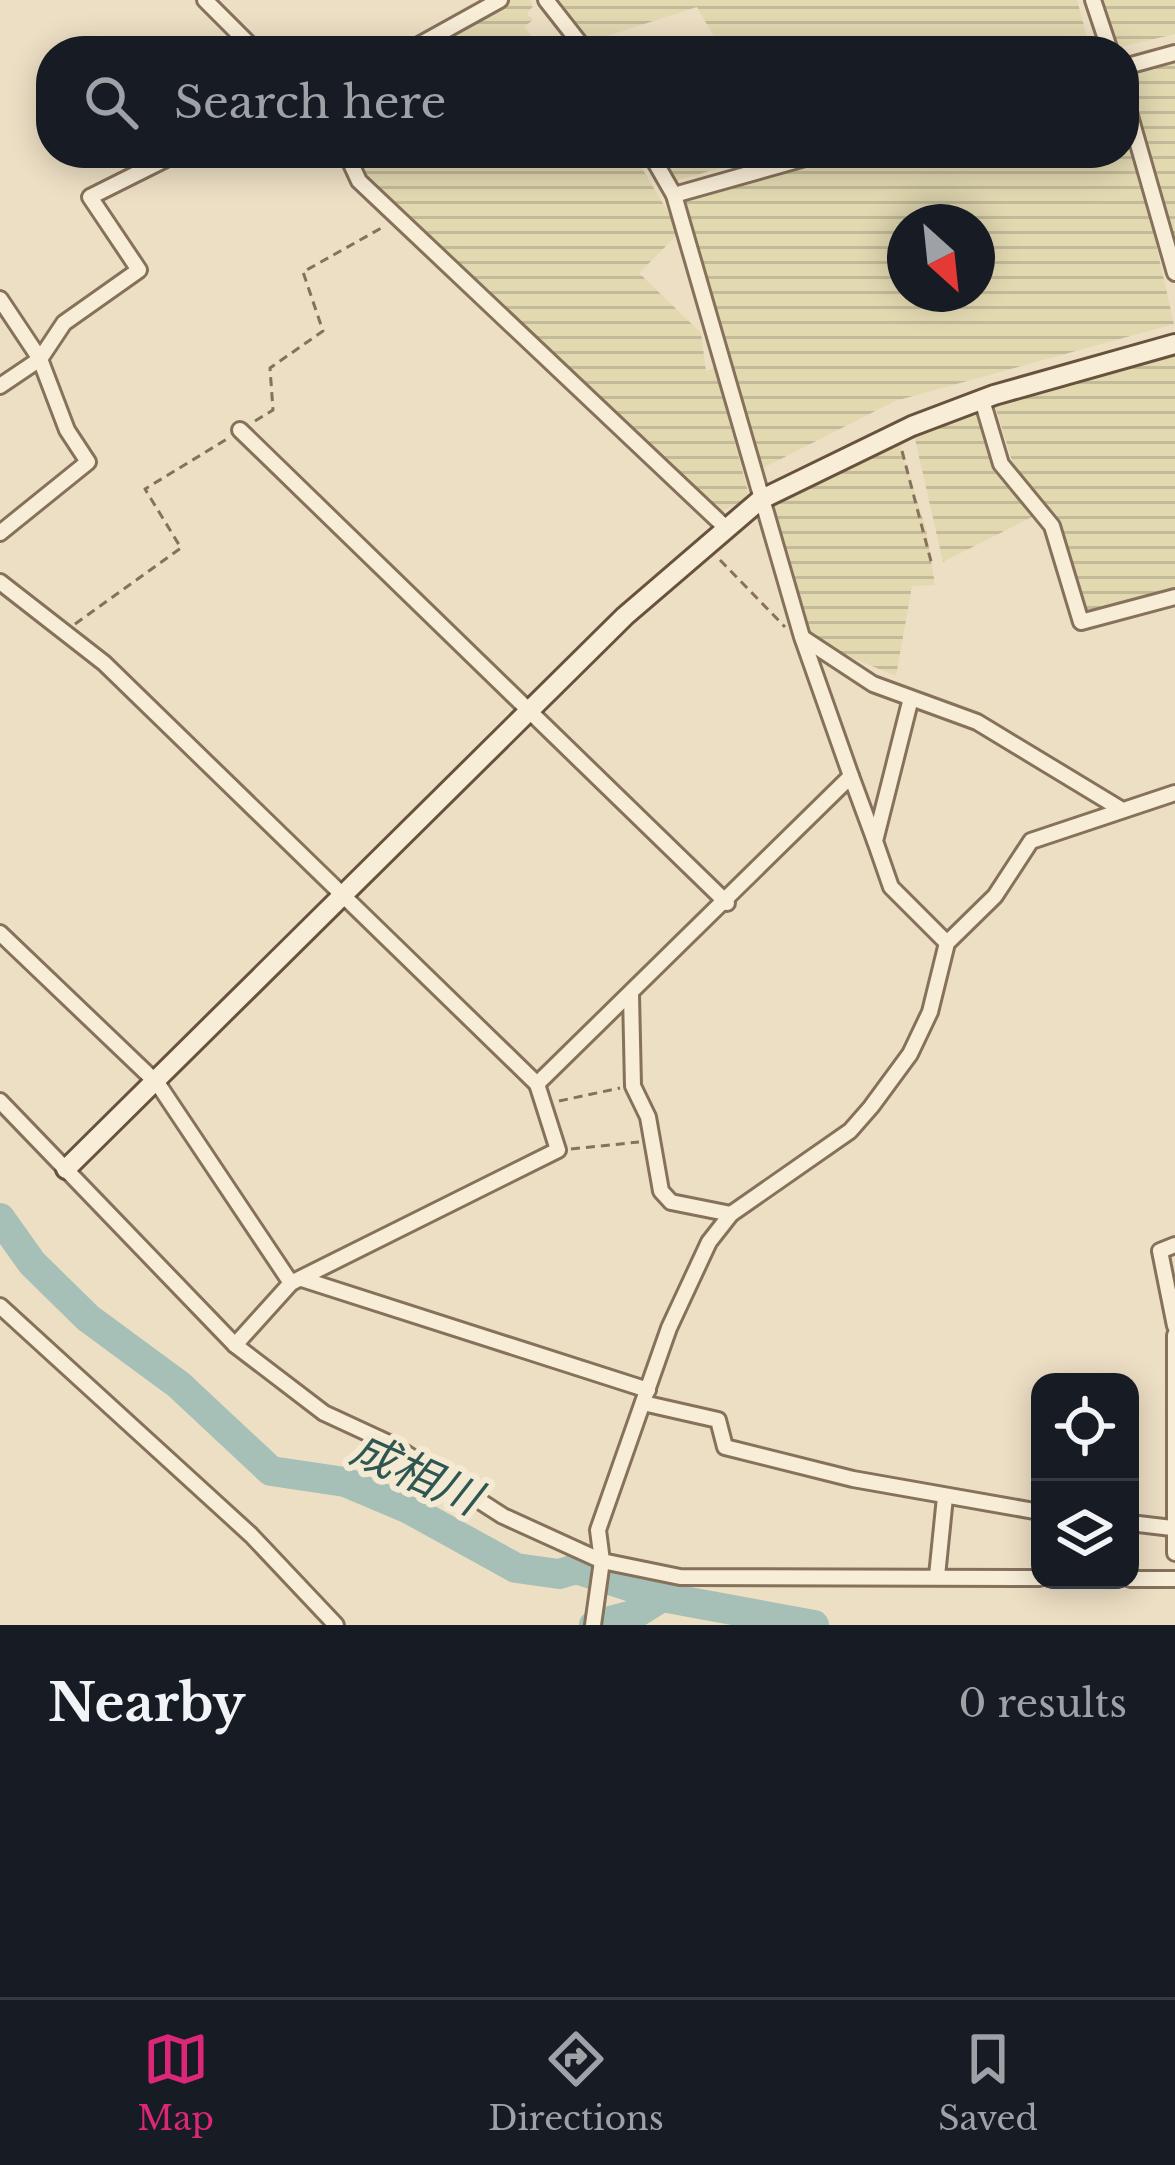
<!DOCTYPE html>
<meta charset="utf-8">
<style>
body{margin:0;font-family:"Libre Baskerville","Noto Sans JP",serif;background:#242831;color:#f1f3f6}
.controls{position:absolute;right:36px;bottom:36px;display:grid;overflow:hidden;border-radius:24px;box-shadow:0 6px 30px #0003}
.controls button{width:108px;height:108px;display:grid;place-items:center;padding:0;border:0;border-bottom:3px solid #363941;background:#171b24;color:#f1f3f6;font:60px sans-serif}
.compass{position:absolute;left:887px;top:204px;width:108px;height:108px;border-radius:50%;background:#171b24;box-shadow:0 6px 30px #0003;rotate:153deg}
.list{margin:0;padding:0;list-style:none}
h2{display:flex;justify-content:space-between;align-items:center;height:156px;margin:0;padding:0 48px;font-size:51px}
h2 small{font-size:39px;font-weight:400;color:#9ea1a6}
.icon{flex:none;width:66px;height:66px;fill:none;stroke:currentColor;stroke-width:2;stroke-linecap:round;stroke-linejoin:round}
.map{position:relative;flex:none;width:1175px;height:1625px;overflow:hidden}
.search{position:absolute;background:#171b24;box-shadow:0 6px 30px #0003;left:36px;right:36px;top:36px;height:132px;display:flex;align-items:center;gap:30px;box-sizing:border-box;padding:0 42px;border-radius:48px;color:#9ea1a6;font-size:45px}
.sheet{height:372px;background:#171b24}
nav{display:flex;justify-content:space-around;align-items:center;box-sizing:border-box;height:168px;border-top:3px solid #363941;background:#171b24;font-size:33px;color:#9ea1a6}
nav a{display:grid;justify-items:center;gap:6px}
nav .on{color:#db2777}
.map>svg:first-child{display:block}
.farmland{fill:url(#farmland-rules);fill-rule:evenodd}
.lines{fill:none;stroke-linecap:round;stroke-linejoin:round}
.river{stroke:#a6c0b7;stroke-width:30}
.street-casing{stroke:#86715b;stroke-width:20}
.secondary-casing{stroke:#68523e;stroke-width:24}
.path{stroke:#86715b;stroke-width:3;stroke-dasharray:9 6;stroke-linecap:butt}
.street{stroke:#f8edd7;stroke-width:14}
.secondary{stroke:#f8edd7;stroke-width:18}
.labels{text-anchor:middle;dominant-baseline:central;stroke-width:12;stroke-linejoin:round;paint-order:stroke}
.water-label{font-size:45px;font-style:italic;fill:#2e5652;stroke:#f4ead3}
</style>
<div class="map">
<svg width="1175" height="1625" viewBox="0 0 1175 1625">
<defs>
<pattern id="farmland-rules" width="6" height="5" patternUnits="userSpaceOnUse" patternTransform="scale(3)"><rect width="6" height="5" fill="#e2d9b1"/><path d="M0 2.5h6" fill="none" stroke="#c2ba98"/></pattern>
</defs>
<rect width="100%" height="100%" fill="#eddfc4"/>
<!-- farmland -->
<g class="farmland">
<polygon points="508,0 530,0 533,6 527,14 533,20 524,27 544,51 421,51"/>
<polygon points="546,0 1077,0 1091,51 722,51 697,7 582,44"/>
<polygon points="1090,0 1175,0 1175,34 1104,51"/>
<polygon points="1175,53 1175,257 1124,93 1124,68"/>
<path d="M 1124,102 L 1174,324 L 895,401 L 753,473 L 674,195 L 823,153 L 1124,153 ZM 905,222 L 977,222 L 977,294 L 905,294 Z"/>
<polygon points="353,153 633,153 680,232 639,273 701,333 706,371 715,368 748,492 746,500 720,512 371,181"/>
<polygon points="649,153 773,153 668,183"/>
<polygon points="1175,353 1175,588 1085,615 1050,519 1018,480 995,406"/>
<polygon points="982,400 1004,474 1034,516 943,562 912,426"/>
<polygon points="896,432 926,529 935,585 912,586 896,676 802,637 760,500"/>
</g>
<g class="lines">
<!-- river -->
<g class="river">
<polyline points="0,1218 32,1263 88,1318 179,1385 271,1471 345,1482 409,1509 516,1568 559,1574 576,1569 662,1597 814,1625"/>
<polyline points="594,1625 633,1615 662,1597"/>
</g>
<defs>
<g id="street">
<polyline points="205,0 256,51"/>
<polyline points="546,0 586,51"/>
<polyline points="1093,0 1110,51"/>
<polyline points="408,51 500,0"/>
<polyline points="1124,67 1175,53"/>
<polyline points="1124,95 1175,273"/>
<polyline points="346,153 359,181 725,527"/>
<polyline points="674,195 823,153"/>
<polyline points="0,299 40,359 0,386"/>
<polyline points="982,400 1001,464 1052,526 1081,622 1175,597"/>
<polyline points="240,430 727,903"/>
<polyline points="0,533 88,462 67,430 40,359 64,323 139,270 90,197 178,153"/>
<polyline points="0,582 104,663 537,1084 851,776 802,637 674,195 650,153"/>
<polyline points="803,638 873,684 977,722 1119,808"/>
<polyline points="910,702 875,841 891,887 947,943"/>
<polyline points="851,776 875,841"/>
<polyline points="0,933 158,1084 291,1283"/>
<polyline points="631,995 633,1086 648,1117 661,1191 671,1202 731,1214"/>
<polyline points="0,1101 235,1345 324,1413 391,1444 503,1516 602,1561 680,1577 1040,1578"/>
<polyline points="1175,1245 1160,1251 1175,1326"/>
<polyline points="302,1279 648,1390"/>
<polyline points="0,1306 251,1535 336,1625"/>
<polyline points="1175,1335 1175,1553"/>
<polyline points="235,1345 291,1283 558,1150 537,1084"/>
<polyline points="643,1403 718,1420 725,1447 853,1479 1040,1512"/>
<polyline points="1130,1523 1172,1528"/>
<polyline points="937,1576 945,1497"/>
<polyline points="1130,1579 1175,1579"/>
<polyline points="593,1625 602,1561 598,1530 669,1328 709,1242 731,1214 850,1131 871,1107 910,1054 930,1012 947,943 995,896 1031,841 1175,793"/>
</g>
<polyline id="secondary" points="66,1169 625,616 760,500 912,426 994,395 1175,344"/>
</defs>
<!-- street casing -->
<use href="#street" class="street-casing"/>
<!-- secondary casing -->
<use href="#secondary" class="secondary-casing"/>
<!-- path -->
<g class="path">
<polyline points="255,421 273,410 270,368 323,331 303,272 385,226"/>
<polyline points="902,451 932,565"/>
<polyline points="720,560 785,627"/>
<polyline points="75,624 181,548 145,489 227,439"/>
<polyline points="559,1101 620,1088"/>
<polyline points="571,1149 639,1142"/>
</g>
<!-- street -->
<use href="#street" class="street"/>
<!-- secondary -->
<use href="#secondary" class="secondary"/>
</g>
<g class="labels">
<!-- water labels -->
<g class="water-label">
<text transform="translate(416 1473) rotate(24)">成相川</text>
</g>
</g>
</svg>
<div class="controls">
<button><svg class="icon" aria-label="locate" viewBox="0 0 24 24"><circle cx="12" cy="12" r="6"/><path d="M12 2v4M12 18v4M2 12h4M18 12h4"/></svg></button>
<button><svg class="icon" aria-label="layers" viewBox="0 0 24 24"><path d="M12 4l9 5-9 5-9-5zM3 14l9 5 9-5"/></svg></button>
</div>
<svg class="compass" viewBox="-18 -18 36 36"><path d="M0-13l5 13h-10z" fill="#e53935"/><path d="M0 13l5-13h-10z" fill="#9ea1a6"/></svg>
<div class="search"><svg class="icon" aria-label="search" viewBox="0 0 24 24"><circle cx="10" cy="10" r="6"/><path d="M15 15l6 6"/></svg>Search here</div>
</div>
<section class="sheet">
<h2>Nearby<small>0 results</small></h2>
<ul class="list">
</ul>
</section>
<nav>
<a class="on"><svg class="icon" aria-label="map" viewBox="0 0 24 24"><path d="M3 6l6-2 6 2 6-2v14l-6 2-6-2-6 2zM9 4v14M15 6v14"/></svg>Map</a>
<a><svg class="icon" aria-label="directions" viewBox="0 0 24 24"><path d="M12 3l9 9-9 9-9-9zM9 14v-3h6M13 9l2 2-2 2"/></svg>Directions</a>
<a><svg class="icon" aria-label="saved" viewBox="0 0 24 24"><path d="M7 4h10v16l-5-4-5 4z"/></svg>Saved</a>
</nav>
